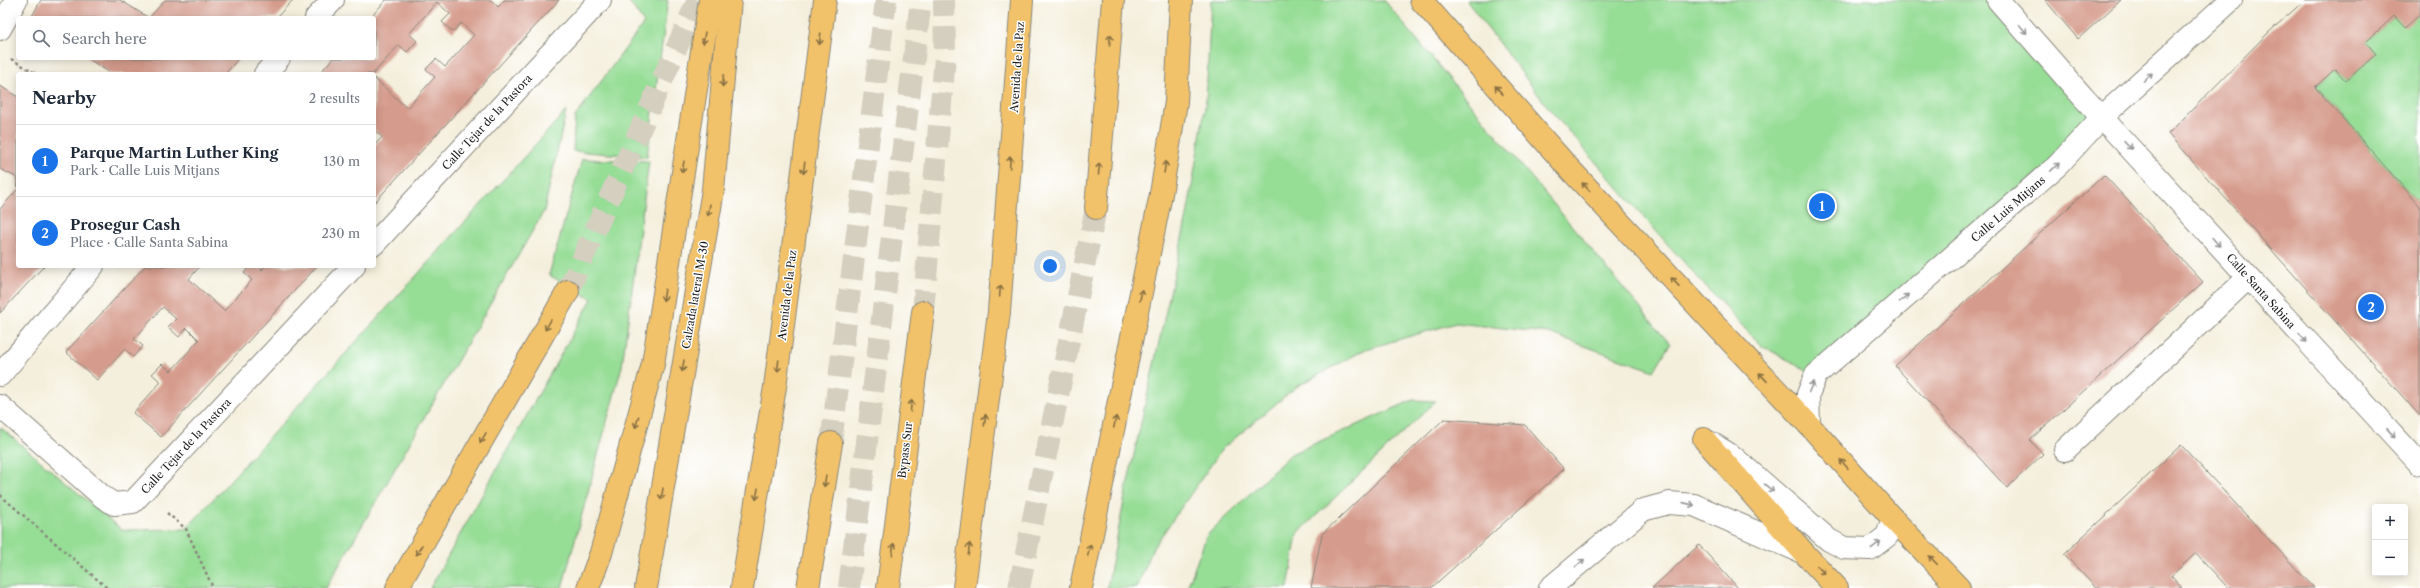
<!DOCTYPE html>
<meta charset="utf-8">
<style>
body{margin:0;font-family:"Libre Caslon Text",serif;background:#f2f2f3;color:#1f2937}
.controls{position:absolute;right:12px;bottom:12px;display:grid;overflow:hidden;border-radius:4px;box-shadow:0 2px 10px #0003}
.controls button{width:36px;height:36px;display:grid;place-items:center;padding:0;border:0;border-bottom:1px solid #e0e1e3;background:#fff;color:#1f2937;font:20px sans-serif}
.you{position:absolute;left:1050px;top:266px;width:14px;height:14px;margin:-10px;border:3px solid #fff;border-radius:50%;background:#1a73e8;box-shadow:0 0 0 6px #1a73e833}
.badge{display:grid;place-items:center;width:26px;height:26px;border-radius:50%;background:#1a73e8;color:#fff;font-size:13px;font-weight:700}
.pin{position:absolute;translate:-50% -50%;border:2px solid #fff;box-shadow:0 1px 4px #0006}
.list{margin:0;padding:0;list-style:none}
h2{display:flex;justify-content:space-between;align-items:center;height:52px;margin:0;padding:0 16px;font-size:17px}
h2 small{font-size:13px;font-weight:400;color:#747a83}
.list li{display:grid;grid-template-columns:26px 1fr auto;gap:12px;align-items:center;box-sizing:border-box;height:72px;padding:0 16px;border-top:1px solid #e0e1e3}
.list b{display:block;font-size:15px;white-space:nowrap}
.list p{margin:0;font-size:13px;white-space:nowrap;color:#747a83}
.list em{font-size:13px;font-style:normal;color:#747a83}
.icon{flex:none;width:22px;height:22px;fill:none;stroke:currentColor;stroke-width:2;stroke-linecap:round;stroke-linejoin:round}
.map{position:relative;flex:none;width:2420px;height:588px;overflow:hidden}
.search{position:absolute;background:#fff;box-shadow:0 2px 10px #0003;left:16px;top:16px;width:360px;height:44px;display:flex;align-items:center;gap:10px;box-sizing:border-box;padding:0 14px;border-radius:4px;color:#747a83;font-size:15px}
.panel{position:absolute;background:#fff;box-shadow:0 2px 10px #0003;left:16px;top:72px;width:360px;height:196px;border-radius:4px}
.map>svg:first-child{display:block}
.green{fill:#96dd96;stroke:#597c59}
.building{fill:#d59b8c}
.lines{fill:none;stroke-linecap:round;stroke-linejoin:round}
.highway-tunnel{stroke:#d4cfbf;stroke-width:22;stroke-dasharray:22 11;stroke-linecap:butt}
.minor-casing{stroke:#88867c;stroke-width:24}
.major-casing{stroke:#88867c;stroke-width:24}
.highway-casing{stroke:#88867c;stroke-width:24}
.path{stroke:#88867c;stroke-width:2.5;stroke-dasharray:3 3;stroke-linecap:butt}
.minor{stroke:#fff;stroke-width:22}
.major{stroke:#f2c26a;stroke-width:22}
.highway{stroke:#f2c26a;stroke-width:22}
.oneway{stroke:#999}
.oneway2{stroke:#876f43}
.labels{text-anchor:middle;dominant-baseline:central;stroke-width:3;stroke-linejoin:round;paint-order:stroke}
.street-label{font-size:11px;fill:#1c1c1c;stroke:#fff}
</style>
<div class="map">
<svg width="2420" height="588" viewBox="0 0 2420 588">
<rect width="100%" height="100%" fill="#fff"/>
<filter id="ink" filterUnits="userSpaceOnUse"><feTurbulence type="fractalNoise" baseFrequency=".025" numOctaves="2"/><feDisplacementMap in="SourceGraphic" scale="8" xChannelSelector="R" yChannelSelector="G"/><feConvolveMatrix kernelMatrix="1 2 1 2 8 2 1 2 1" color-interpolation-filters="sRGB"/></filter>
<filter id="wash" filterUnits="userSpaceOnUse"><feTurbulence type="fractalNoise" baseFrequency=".012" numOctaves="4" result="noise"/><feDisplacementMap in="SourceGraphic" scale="16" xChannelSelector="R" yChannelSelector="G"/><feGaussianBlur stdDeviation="0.9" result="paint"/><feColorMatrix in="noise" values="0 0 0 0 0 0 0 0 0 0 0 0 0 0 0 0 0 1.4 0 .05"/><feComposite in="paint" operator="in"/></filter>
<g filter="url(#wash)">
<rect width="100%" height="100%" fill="#f4efdc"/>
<!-- green -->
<g class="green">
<polygon points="628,0 668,0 647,157 573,151 575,117 644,23"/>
<polygon points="1211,0 1384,0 1670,344 1654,371 1549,333 1456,323 1366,349 1296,387 1222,449 1153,548 1137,588 1107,588 1127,486 1187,216 1206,101"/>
<polygon points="1466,0 1998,0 2103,116 1816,375 1760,345 1670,247 1550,110"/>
<polygon points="2420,14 2420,206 2316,87 2335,69 2346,81 2376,54 2366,42 2394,16 2405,27"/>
<polygon points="566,111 544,211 326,588 0,588 0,427 122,530 186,529"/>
<polygon points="582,159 649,161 622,366 562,588 430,588 592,299 549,275"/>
<polygon points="1413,400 1436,401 1297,534 1288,588 1187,588 1207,535 1291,454"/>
</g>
<g id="blocks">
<!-- building -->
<g class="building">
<polygon points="41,0 120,0 149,18 165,0 293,0 276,18 31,18"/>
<polygon points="386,0 491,0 498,7 504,0 559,0 374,203 374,146 382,137 374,130 374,78 407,108 435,77 426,69 436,59 445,67 474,35 461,23 453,32 442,22 450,14 437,2 409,34 417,41 407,52 399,45 373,74 319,74 333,58 374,58 374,18 370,18"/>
<polygon points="2045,0 2121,0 2078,39"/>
<polygon points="2305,0 2420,0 2420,14 2405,28 2394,16 2366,42 2376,54 2346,81 2335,69 2315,87 2420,206 2420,416 2168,134 2268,33"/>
<polygon points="87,58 239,58 225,74 112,74"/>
<polygon points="0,86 18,97 18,189 16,177 0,169"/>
<polygon points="2104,175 2203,282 2030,440 2043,454 2007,488 1895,366"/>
<polygon points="18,189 18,266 44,266 0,313 0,209"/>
<polygon points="145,266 200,266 189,279 224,311 252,280 244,273 250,266 258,266 262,270 265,266 317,266 161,437 133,413 161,382 152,374 162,364 171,371 199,340 187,328 179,337 168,327 176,319 163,307 134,339 143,346 133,357 125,349 97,380 66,352"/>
<polygon points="1444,419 1525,425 1564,469 1431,588 1311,588 1322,534"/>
<polygon points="2181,445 2261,531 2314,588 2228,588 2196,553 2171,576 2182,588 2096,588 2064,554"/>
<polygon points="1699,545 1738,588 1652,588"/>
</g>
</g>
</g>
<g filter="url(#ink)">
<use href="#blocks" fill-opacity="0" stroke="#88867c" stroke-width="1"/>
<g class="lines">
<!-- highway-tunnel -->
<g class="highway-tunnel">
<polyline points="568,291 698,0"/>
<polyline points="923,312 945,57 944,0"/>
<polyline points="831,443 886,0"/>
<polyline points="849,588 921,0"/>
<polyline points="1019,588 1096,208"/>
</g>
<defs>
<g id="minor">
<polyline points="1998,0 2083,97 2420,464"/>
<polyline points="316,18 333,0"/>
<polyline points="0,29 16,0"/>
<polyline points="265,74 279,58"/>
<polyline points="374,244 600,0"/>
<polyline points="0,375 93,266"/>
<polyline points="0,406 103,497 114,504 133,502 354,266"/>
<polyline points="1809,425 1808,394 1816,375 2058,165 2103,116 2231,0"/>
<polyline points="1711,443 1732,456 1829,540 1844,548 1870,549 1887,536 1893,519"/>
<polyline points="2065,450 2248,278"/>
<polyline points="1550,588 1643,510 1669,503 1694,505 1804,553"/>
</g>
<g id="major">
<polyline points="1809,425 1893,519 1959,588"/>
<polyline points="1804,553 1837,588"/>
</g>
<g id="highway">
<polyline points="1421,0 1566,165 1809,425"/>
<polyline points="1096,208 1113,0"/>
<polyline points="1704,439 1804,553"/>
<polyline points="397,588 568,291"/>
<polyline points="588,588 601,553 653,364 710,0"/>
<polyline points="646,588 713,190 730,0"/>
<polyline points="742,588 775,387 825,0"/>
<polyline points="808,588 831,443"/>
<polyline points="888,588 923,312"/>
<polyline points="964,588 999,312 1022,0"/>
<polyline points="1081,588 1161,194 1176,102 1181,0"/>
</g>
</defs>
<!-- minor casing -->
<use href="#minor" class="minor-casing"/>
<!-- major casing -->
<use href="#major" class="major-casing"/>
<!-- highway casing -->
<use href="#highway" class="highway-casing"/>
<!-- path -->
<g class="path">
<polyline points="11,59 37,74"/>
<polyline points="0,495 107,588"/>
<polyline points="167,513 186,529 213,588"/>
</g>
<!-- minor -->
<use href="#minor" class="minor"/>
<!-- major -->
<use href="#major" class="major"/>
<!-- highway -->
<use href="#highway" class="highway"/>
</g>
<!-- one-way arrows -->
<defs><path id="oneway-shaft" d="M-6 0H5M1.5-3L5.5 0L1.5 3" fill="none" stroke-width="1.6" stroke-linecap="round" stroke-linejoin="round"/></defs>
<g class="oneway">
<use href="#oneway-shaft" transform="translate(2023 29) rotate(49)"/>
<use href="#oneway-shaft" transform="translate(2148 77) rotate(-43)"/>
<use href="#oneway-shaft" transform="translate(2128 145) rotate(48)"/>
<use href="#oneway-shaft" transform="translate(2055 167) rotate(-43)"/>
<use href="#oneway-shaft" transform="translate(2216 242) rotate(48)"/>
<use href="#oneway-shaft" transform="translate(1904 298) rotate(-41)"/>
<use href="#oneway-shaft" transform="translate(2303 338) rotate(47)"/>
<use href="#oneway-shaft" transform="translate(1811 387) rotate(-67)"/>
<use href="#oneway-shaft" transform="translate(2391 433) rotate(47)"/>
<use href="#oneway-shaft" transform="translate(1769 488) rotate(40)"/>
<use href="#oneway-shaft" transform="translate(1689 504) rotate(13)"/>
<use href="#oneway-shaft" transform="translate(1876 545) rotate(-38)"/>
<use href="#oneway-shaft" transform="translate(1580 563) rotate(-40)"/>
</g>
<g class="oneway2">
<use href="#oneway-shaft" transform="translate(704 38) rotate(99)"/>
<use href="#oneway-shaft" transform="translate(820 39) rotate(97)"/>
<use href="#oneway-shaft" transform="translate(1110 40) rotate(-85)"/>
<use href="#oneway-shaft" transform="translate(723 81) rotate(95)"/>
<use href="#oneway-shaft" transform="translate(1499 90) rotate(-132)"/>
<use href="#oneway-shaft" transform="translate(1010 162) rotate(-86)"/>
<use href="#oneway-shaft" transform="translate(683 167) rotate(99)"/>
<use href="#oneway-shaft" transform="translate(1165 167) rotate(-81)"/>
<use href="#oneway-shaft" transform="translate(804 168) rotate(97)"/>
<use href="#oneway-shaft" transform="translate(1099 169) rotate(-85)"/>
<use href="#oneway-shaft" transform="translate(1586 187) rotate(-133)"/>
<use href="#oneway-shaft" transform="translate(709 210) rotate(100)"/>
<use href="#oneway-shaft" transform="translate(1675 282) rotate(-133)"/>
<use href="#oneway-shaft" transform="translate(1000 291) rotate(-86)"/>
<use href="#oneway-shaft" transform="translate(664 295) rotate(98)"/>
<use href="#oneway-shaft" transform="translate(1141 295) rotate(-78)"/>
<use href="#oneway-shaft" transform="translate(548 325) rotate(120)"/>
<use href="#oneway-shaft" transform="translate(683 366) rotate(100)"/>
<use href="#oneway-shaft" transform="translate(778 366) rotate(97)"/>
<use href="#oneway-shaft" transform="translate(1763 377) rotate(-133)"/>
<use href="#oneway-shaft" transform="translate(911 406) rotate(-83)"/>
<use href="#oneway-shaft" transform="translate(985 420) rotate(-83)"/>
<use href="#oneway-shaft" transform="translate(637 422) rotate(106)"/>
<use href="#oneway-shaft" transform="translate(1115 422) rotate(-78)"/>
<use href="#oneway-shaft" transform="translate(483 438) rotate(120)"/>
<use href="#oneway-shaft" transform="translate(1844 464) rotate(-132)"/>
<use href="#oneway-shaft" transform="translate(825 481) rotate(99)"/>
<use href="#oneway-shaft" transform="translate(662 494) rotate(100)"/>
<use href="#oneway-shaft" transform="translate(757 494) rotate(100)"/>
<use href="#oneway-shaft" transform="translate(893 549) rotate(-83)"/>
<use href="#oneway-shaft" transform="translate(969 549) rotate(-83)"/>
<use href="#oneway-shaft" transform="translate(419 550) rotate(120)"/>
<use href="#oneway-shaft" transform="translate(1089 550) rotate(-78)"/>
<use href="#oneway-shaft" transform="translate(1933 560) rotate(-134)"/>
<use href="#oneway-shaft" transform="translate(1821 570) rotate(47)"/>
</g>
</g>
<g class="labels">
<!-- street labels -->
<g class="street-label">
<text transform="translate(1017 67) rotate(-86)">Avenida de la Paz</text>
<text transform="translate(487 122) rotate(-47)">Calle Tejar de la Pastora</text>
<text transform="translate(2008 209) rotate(-41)">Calle Luis Mitjans</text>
<text transform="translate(2261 291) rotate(48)">Calle Santa Sabina</text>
<text transform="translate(695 295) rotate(-80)">Calzada lateral M-30</text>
<text transform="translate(787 295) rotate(-83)">Avenida de la Paz</text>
<text transform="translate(186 446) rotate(-47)">Calle Tejar de la Pastora</text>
<text transform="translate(905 450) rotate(-83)">Bypass Sur</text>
</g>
</g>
</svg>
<div class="controls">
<button>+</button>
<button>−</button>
</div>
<div class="you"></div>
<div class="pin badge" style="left:1822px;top:206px">1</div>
<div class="pin badge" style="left:2371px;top:307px">2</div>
<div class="search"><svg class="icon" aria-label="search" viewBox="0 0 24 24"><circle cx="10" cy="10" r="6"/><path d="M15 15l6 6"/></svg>Search here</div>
<section class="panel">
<h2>Nearby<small>2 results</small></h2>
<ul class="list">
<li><span class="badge">1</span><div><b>Parque Martin Luther King</b><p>Park · Calle Luis Mitjans</p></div><em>130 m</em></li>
<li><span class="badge">2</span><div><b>Prosegur Cash</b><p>Place · Calle Santa Sabina</p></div><em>230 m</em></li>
</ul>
</section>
</div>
